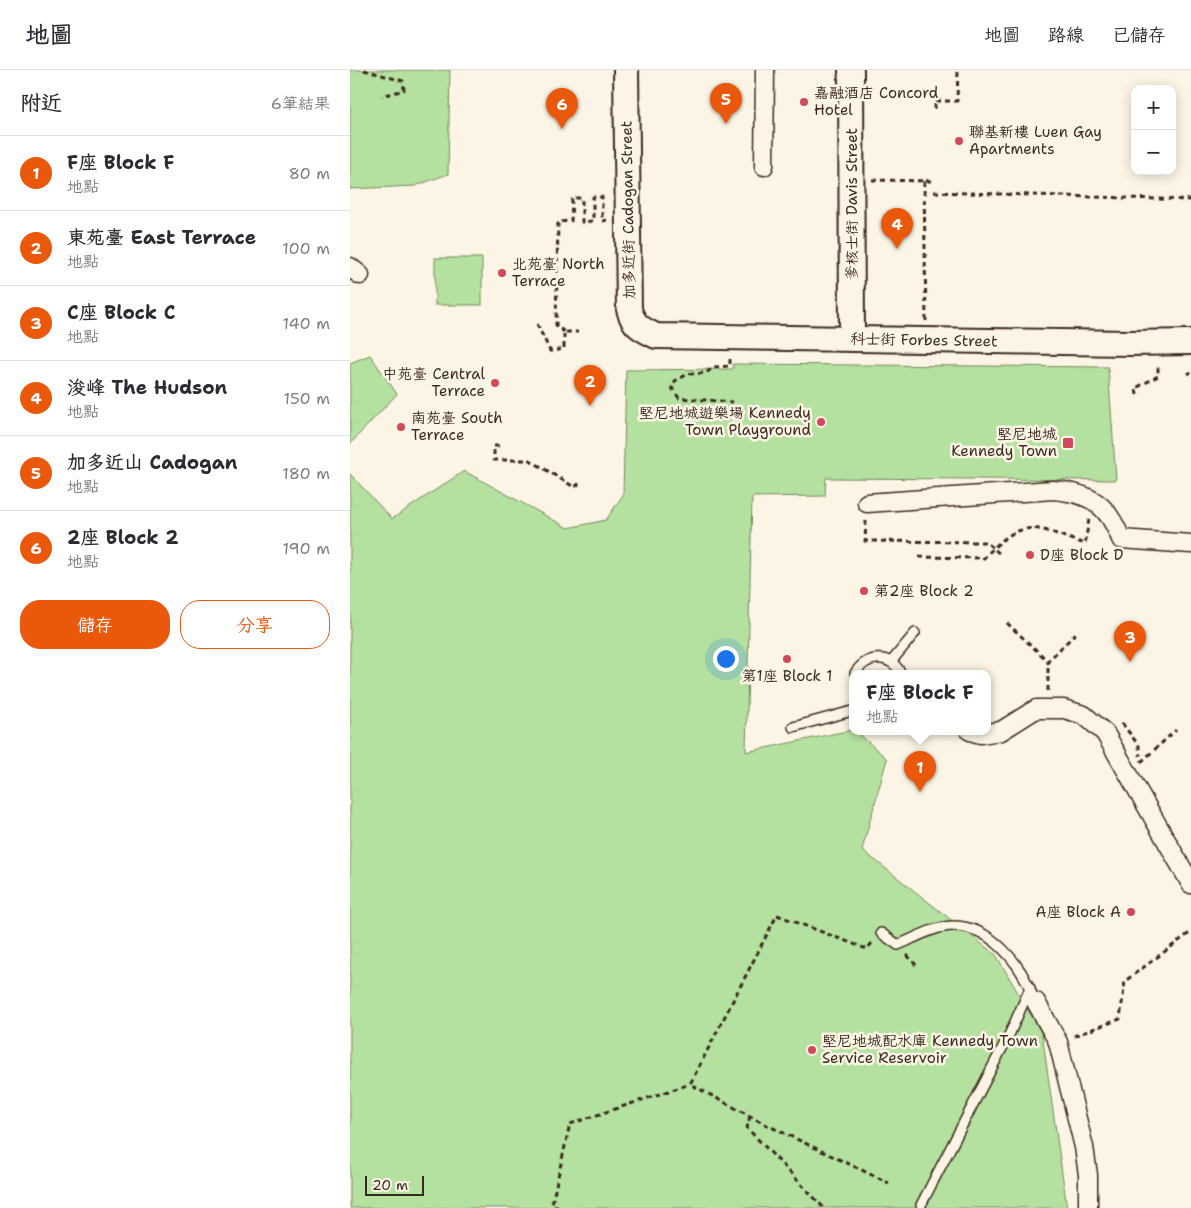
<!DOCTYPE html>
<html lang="zh-TW">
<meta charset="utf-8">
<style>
body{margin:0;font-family:"Shantell Sans","LXGW WenKai TC",sans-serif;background:#f7f7f7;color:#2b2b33}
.controls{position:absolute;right:15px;top:15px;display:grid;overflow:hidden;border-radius:10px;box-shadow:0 2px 12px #0003}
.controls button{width:45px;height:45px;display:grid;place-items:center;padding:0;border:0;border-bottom:1px solid #e1e1e2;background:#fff;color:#2b2b33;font:25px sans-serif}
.scale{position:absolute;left:15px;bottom:12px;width:59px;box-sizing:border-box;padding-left:5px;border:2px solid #3b2a1e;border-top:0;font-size:14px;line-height:18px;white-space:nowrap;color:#3b2a1e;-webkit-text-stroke:4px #fcf5e5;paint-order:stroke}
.you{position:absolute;left:375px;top:588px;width:18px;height:18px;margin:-12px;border:4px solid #fff;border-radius:50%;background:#1a73e8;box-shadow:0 0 0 8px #1a73e833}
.badge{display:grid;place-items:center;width:32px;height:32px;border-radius:50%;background:#ea580c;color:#fff;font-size:16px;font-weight:700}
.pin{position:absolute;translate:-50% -41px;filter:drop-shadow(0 1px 2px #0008)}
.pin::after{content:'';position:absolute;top:26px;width:18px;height:15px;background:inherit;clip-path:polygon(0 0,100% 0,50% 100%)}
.popup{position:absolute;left:499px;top:600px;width:142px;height:65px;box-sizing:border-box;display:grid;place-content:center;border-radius:10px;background:#fff;filter:drop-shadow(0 1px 4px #0005);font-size:16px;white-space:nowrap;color:#7c7c81}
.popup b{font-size:19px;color:#2b2b33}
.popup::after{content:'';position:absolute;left:50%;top:100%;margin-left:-10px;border:10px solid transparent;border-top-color:#fff}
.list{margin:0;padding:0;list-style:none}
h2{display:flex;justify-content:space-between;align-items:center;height:65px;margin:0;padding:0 20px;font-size:21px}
h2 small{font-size:16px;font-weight:400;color:#7c7c81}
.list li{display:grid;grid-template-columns:32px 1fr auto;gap:15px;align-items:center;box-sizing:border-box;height:75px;padding:0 20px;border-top:1px solid #e1e1e2}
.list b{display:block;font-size:19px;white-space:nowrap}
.list p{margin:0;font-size:16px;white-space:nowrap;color:#7c7c81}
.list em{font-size:16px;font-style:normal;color:#7c7c81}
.actions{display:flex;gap:10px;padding:15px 20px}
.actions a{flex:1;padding:11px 0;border:1px solid #ea580c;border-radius:20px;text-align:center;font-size:18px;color:#ea580c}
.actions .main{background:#ea580c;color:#fff}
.map{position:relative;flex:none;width:841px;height:1138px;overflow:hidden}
header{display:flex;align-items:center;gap:30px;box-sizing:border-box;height:70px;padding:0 25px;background:#fff;border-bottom:1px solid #e1e1e2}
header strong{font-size:24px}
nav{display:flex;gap:28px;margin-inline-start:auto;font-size:18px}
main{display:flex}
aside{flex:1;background:#fff}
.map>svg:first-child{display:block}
.green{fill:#b4e1a0;stroke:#78865f}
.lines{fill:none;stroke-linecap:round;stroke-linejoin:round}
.lane-casing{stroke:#3b2a1e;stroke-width:12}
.street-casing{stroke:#3b2a1e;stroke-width:21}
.secondary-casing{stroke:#3b2a1e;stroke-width:28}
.path{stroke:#3b2a1e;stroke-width:3;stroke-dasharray:5 4;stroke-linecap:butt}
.lane{stroke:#fcf5e5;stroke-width:9}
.street{stroke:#fcf5e5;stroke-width:18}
.secondary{stroke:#fcf5e5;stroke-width:24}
.poi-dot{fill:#d1495b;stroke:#fcf5e5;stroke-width:2}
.labels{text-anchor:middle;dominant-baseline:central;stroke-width:5;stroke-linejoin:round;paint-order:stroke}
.poi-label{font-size:15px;fill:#3b2a1e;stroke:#fcf5e5;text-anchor:start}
.street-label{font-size:15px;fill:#3b2a1e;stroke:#fcf5e5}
</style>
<header>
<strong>地圖</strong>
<nav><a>地圖</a><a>路線</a><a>已儲存</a></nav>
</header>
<main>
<aside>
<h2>附近<small>6筆結果</small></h2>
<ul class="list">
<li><span class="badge">1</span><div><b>F座 Block F</b><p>地點</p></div><em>80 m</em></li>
<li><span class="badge">2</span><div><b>東苑臺 East Terrace</b><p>地點</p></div><em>100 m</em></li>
<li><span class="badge">3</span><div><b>C座 Block C</b><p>地點</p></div><em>140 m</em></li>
<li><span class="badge">4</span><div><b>浚峰 The Hudson</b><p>地點</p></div><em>150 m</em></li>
<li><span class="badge">5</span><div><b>加多近山 Cadogan</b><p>地點</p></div><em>180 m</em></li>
<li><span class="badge">6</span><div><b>2座 Block 2</b><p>地點</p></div><em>190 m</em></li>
</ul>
<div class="actions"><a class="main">儲存</a><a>分享</a></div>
</aside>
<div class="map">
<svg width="841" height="1138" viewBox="0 0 841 1138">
<rect width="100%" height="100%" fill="#fcf5e5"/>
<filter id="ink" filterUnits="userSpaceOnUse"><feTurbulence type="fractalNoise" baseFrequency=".02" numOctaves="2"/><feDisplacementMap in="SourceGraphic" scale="10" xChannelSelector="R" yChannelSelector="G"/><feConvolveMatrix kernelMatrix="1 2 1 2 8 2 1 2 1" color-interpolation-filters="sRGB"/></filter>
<g filter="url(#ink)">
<!-- green -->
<g class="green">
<polygon points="0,0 100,0 98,104 65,116 0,119"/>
<rect x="85" y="188" width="47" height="47"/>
<polygon points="20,285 47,324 0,374 0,293"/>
<polygon points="383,294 758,297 766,410 476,408 475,426 402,427 396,682 502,660 506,661 537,689 512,780 646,885 692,964 717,1138 0,1138 0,404 42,449 114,401 218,458 256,450 273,425 276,300 383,299"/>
</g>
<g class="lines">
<defs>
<g id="lane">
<polyline points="541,592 565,563"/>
<path d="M 505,603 C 517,585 539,583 551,603"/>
<polyline points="443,657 502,641"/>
<path d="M 531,863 L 548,875 C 565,868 583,857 602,856 C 640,855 670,893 682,924"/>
<polyline points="571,1135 660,963 680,918"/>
</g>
<g id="street">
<polyline points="414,96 415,0"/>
<polyline points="0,197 10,205"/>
<path d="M 517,433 L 703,420 C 741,423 758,435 771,469 L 841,474"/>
<polyline points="620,661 630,664 651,661 686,639 714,639 734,645 755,663 841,814"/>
<polyline points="686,932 708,972 734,1077 738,1105 738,1138"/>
</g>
<g id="secondary">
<path d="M 276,0 L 279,239 C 283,255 291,259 306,266 L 780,273 L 841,272"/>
<polyline points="501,0 502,269"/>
</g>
</defs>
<!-- lane casing -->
<use href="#lane" class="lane-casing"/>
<!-- street casing -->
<use href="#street" class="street-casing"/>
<!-- secondary casing -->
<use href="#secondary" class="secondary-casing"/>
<!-- path -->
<g class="path">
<polyline points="14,0 53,11 54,20 32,26"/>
<polyline points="585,39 585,31 607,31 608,0"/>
<polyline points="522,110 584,111"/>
<polyline points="574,111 576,251"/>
<polyline points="584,122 841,130"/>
<polyline points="187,254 200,281 214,279 214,262 228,262"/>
<polyline points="214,262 206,255 208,152 221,151 222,128 232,128 232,152 243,151 243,127 252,127 252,151 257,150"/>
<polyline points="380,289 380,296 364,297 356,303 338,304 325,311 322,318 329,328 383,332"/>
<polyline points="838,304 841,302"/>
<polyline points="787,325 786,318 808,306 808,294"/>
<polyline points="149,376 144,376 144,390 180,390 224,417 228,415 228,410"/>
<polyline points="516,451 515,471 636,472 650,484"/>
<path d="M 569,487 L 634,488 C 673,445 686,457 735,474 L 739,449"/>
<polyline points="657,553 698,591 726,563"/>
<polyline points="698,621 698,591"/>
<polyline points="772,653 789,676 790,686"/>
<polyline points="791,692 826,660"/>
<polyline points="522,873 517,879 427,845 340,1014 417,1055 539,1113"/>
<polyline points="557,885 566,895"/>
<polyline points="724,966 770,949 775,911 841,862"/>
<polyline points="400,1046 397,1058 474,1138"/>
<polyline points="209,1138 202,1133 220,1054 340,1014"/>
</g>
<!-- lane -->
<use href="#lane" class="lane"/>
<!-- street -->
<use href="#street" class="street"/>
<!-- secondary -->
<use href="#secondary" class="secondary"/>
</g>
</g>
<!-- markers -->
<g class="poi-dot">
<circle cx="454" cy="32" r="5"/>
<circle cx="609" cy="71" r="5"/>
<circle cx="152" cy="203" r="5"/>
<circle cx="145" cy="313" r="5"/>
<circle cx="471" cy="352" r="5"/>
<circle cx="51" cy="357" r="5"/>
<rect x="712" y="367" width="12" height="12" rx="2.5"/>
<circle cx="680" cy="485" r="5"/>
<circle cx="514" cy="521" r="5"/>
<circle cx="437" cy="589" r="5"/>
<circle cx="781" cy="842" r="5"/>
<circle cx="462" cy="980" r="5"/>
</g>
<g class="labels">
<!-- poi labels -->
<g class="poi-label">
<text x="464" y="23">嘉融酒店 Concord<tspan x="464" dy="17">Hotel</tspan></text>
<text x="619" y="62">聯基新樓 Luen Gay<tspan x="619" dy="17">Apartments</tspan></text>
<text x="162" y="194">北苑臺 North<tspan x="162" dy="17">Terrace</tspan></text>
<text x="135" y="304" text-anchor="end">中苑臺 Central<tspan x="135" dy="17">Terrace</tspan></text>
<text x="461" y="343" text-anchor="end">堅尼地城遊樂場 Kennedy<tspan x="461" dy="17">Town Playground</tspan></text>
<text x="61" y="348">南苑臺 South<tspan x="61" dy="17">Terrace</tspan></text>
<text x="707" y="364" text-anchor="end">堅尼地城<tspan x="707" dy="17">Kennedy Town</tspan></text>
<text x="690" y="485">D座 Block D</text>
<text x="524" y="521">第2座 Block 2</text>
<text x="437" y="606" text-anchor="middle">第1座 Block 1</text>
<text x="771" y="842" text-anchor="end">A座 Block A</text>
<text x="472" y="971">堅尼地城配水庫 Kennedy Town<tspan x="472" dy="17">Service Reservoir</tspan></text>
</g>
<!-- street labels -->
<g class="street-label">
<text transform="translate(502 134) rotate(-90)">爹核士街 Davis Street</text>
<text transform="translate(278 140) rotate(-91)">加多近街 Cadogan Street</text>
<text transform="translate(574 270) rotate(1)">科士街 Forbes Street</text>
</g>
</g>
</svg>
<div class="controls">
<button>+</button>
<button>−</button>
</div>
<div class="scale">20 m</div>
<div class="you"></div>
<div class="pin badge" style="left:570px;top:722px">1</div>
<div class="popup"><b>F座 Block F</b>地點</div>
<div class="pin badge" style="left:240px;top:336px">2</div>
<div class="pin badge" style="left:780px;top:592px">3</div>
<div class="pin badge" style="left:547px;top:179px">4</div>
<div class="pin badge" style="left:376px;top:54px">5</div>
<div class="pin badge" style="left:212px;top:59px">6</div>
</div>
</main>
